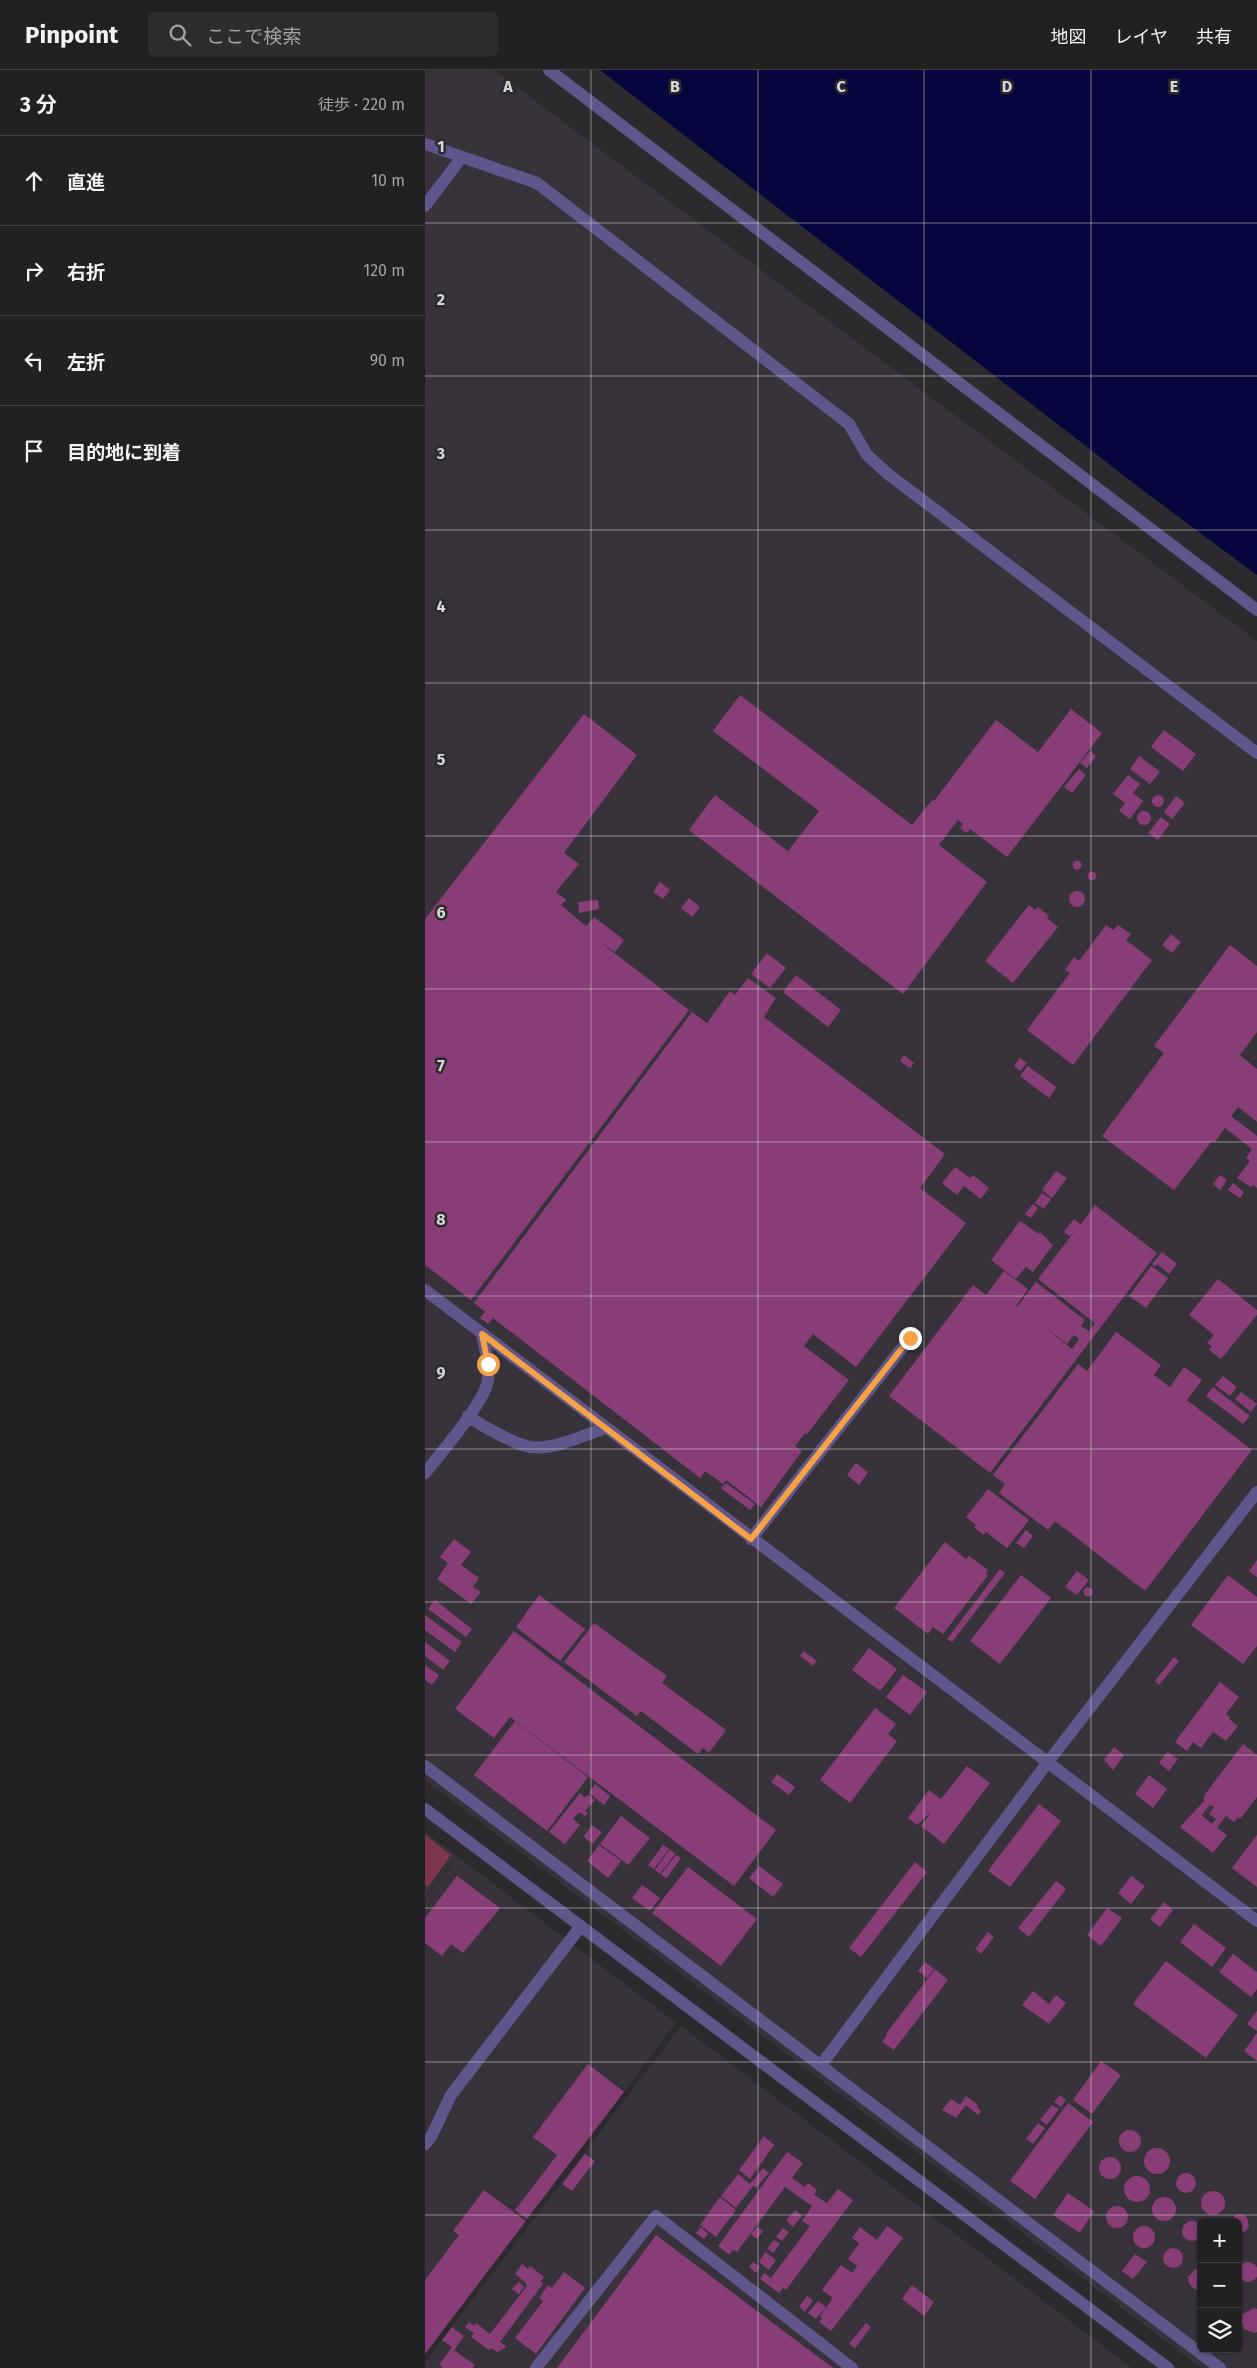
<!DOCTYPE html>
<html lang="ja">
<meta charset="utf-8">
<style>
body{margin:0;font-family:"Fira Sans","Noto Sans JP",sans-serif;background:#2d2d2f;color:#f1f3f6}
.controls{position:absolute;right:15px;bottom:15px;display:grid;overflow:hidden;border-radius:8px;box-shadow:0 1px 4px #0004}
.controls button{width:45px;height:45px;display:grid;place-items:center;padding:0;border:0;border-bottom:1px solid #3e3e40;background:#212022;color:#f1f3f6;font:25px sans-serif}
.stop{position:absolute;width:15px;height:15px;margin:-11px;border:4px solid #f5a246;border-radius:50%;background:#fff}
.stop.end{background:#f5a246;border-color:#fff;box-shadow:0 1px 5px #0008}
.list{margin:0;padding:0;list-style:none}
h2{display:flex;justify-content:space-between;align-items:center;height:65px;margin:0;padding:0 20px;font-size:21px}
h2 small{font-size:16px;font-weight:400;color:#a2a3a5}
.list li{display:grid;grid-template-columns:32px 1fr auto;gap:15px;align-items:center;box-sizing:border-box;height:90px;padding:0 20px;border-top:1px solid #3e3e40}
.list b{display:block;font-size:19px;white-space:nowrap}
.list em{font-size:16px;font-style:normal;color:#a2a3a5}
.icon{flex:none;width:28px;height:28px;fill:none;stroke:currentColor;stroke-width:2;stroke-linecap:round;stroke-linejoin:round}
.map{position:relative;flex:none;width:832px;height:2298px;overflow:hidden}
header{display:flex;align-items:center;gap:30px;box-sizing:border-box;height:70px;padding:0 25px;background:#212022;border-bottom:1px solid #3e3e40}
header strong{font-size:24px}
nav{display:flex;gap:28px;margin-inline-start:auto;font-size:18px}
.search{width:350px;height:45px;background:#2d2d2f;display:flex;align-items:center;gap:12px;box-sizing:border-box;padding:0 18px;border-radius:8px;color:#a2a3a5;font-size:19px}
main{display:flex}
aside{flex:1;background:#212022}
.map>svg:first-child{display:block}
.built{fill:#38323b;fill-rule:evenodd}
.green{fill:#7e3550}
.water{fill:#06053d}
.building{fill:#883d77;fill-rule:evenodd}
.lines{fill:none;stroke-linecap:round;stroke-linejoin:round}
.minor{stroke:#61568b;stroke-width:12}
.route{stroke:#f5a246;stroke-width:6}
.grid{fill:none;stroke:#d8d6d9;stroke-width:1;stroke-opacity:0.55}
.grid-label{font-size:16px;text-anchor:middle;font-weight:bold;fill:#d8d6d9;stroke:#2c2a2d;stroke-width:5;stroke-linejoin:round;paint-order:stroke}
</style>
<header>
<strong>Pinpoint</strong>
<div class="search"><svg class="icon" aria-label="search" viewBox="0 0 24 24"><circle cx="10" cy="10" r="6"/><path d="M15 15l6 6"/></svg>ここで検索</div>
<nav><a>地図</a><a>レイヤ</a><a>共有</a></nav>
</header>
<main>
<aside>
<h2>3 分<small>徒歩 · 220 m</small></h2>
<ul class="list">
<li><svg class="icon" aria-label="ahead" viewBox="0 0 24 24"><path d="M12 20V5M6 11l6-6 6 6"/></svg><div><b>直進</b></div><em>10 m</em></li>
<li><svg class="icon" aria-label="right" viewBox="0 0 24 24"><path d="M7 20v-9h11M14 6l5 5-5 5"/></svg><div><b>右折</b></div><em>120 m</em></li>
<li><svg class="icon" aria-label="left" viewBox="0 0 24 24"><path d="M17 20v-9H6M10 6l-5 5 5 5"/></svg><div><b>左折</b></div><em>90 m</em></li>
<li><svg class="icon" aria-label="arrive" viewBox="0 0 24 24"><path d="M6 21V4h12l-3 4 3 4H6"/></svg><div><b>目的地に到着</b></div></li>
</ul>
</aside>
<div class="map">
<svg width="832" height="2298" viewBox="0 0 832 2298">
<rect width="100%" height="100%" fill="#2c2a2d"/>
<!-- built -->
<g class="built">
<path d="M 0,0 L 69,0 L 832,571 L 832,2298 L 776,2298 L 0,1710 ZM 776,2152 L 813,2152 L 813,2279 L 776,2279 Z"/>
<polygon points="0,1762 32,1786 0,1827"/>
<polygon points="32,1786 251,1953 0,2283 0,1829"/>
<polygon points="256,1956 707,2298 0,2298 0,2292"/>
</g>
<!-- green -->
<polygon class="green" points="0,1765 26,1785 3,1817 0,1815"/>
<!-- water -->
<polygon class="water" points="175,0 832,0 832,505 711,415"/>
<!-- building -->
<g class="building">
<polygon points="315,625 487,755 507,730 509,731 571,650 613,682 646,639 677,663 582,787 545,759 542,763 535,758 538,754 533,750 514,775 562,812 478,924 264,760 290,725 363,781 394,741 288,661"/>
<polygon points="159,644 212,685 139,783 154,794 131,822 141,830 136,835 161,856 169,847 199,870 190,882 175,872 264,940 46,1230 0,1195 0,849"/>
<polygon points="739,660 771,684 758,701 726,677"/>
<polygon points="665,681 671,686 662,698 655,693"/>
<polygon points="714,686 735,702 725,714 705,699"/>
<polygon points="654,699 661,705 647,723 639,717"/>
<polygon points="703,705 715,714 708,723 718,731 705,749 694,741 700,733 688,724"/>
<circle cx="733" cy="731" r="6"/>
<polygon points="751,726 760,733 747,749 739,742"/>
<circle cx="719" cy="748" r="7"/>
<polygon points="736,747 745,754 733,770 723,763"/>
<circle cx="652" cy="795" r="4.5"/>
<circle cx="667" cy="806" r="4.5"/>
<polygon points="235,812 245,820 238,829 228,822"/>
<circle cx="652" cy="829" r="8"/>
<polygon points="264,828 275,837 267,847 256,838"/>
<polygon points="173,830 174,839 154,843 153,832"/>
<polygon points="604,835 610,840 613,837 624,846 622,848 633,857 588,913 560,891"/>
<polygon points="681,855 688,860 693,855 706,864 701,870 727,890 648,995 602,960 645,903 640,900 649,887 654,891"/>
<polygon points="746,864 756,872 747,883 737,875"/>
<polygon points="805,875 832,896 832,962 815,985 832,999 832,1052 813,1037 806,1046 832,1066 832,1118 828,1115 826,1117 812,1108 825,1091 821,1088 827,1079 800,1058 789,1073 787,1071 749,1120 677,1066 739,983 729,976"/>
<polygon points="342,883 361,898 345,918 326,904"/>
<polygon points="371,905 416,940 403,957 358,922"/>
<polygon points="323,908 351,928 339,947 520,1084 495,1118 541,1153 431,1297 388,1264 379,1276 424,1310 382,1364 380,1363 370,1376 377,1381 336,1437 301,1410 298,1414 280,1401 275,1408 68,1248 63,1254 55,1248 60,1242 49,1233 267,942 282,953 305,921 310,925"/>
<polygon points="479,985 489,993 485,998 475,991"/>
<polygon points="595,988 602,993 595,1001 589,996"/>
<polygon points="603,996 631,1017 624,1028 595,1006"/>
<polygon points="530,1097 545,1108 548,1105 564,1118 556,1129 539,1116 532,1125 517,1113"/>
<polygon points="631,1101 642,1108 627,1128 617,1120"/>
<polygon points="795,1105 802,1110 795,1120 788,1114"/>
<polygon points="808,1113 819,1122 815,1128 803,1120"/>
<polygon points="617,1123 626,1129 619,1139 610,1133"/>
<polygon points="608,1134 613,1138 606,1148 600,1144"/>
<path d="M 670,1135 L 732,1183 L 565,1403 L 464,1326 L 548,1215 L 561,1225 L 579,1201 L 603,1219 L 591,1236 L 592,1237 L 611,1212 L 660,1250 L 656,1256 L 664,1261 L 670,1253 L 613,1209 L 652,1158 L 645,1166 L 639,1162 L 649,1149 L 656,1154 ZM 607,1247 L 642,1274 L 649,1265 L 654,1269 L 647,1279 Z"/>
<polygon points="595,1151 614,1164 615,1162 628,1175 608,1202 601,1197 591,1209 566,1190"/>
<polygon points="737,1182 752,1194 744,1204 732,1194 730,1197 727,1194"/>
<polygon points="726,1196 743,1208 721,1238 704,1226"/>
<polygon points="793,1209 832,1240 832,1245 796,1289 784,1280 787,1276 782,1273 789,1265 764,1245"/>
<polygon points="691,1262 736,1295 729,1305 745,1317 759,1297 777,1310 762,1330 827,1380 720,1521 630,1451 623,1460 574,1423 580,1414 568,1405 653,1294 662,1301"/>
<polygon points="798,1306 812,1317 805,1326 790,1315"/>
<polygon points="788,1317 825,1346 818,1354 781,1326"/>
<polygon points="816,1322 832,1334 826,1342 810,1329"/>
<polygon points="431,1393 443,1402 434,1415 422,1405"/>
<polygon points="301,1413 330,1434 325,1440 296,1418"/>
<polygon points="563,1419 604,1450 582,1478 561,1462 559,1465 549,1457 551,1455 541,1447"/>
<polygon points="601,1460 608,1466 599,1478 591,1473"/>
<polygon points="29,1469 46,1482 36,1495 54,1508 48,1517 56,1522 46,1534 12,1509 23,1493 15,1487"/>
<polygon points="520,1472 541,1489 544,1486 563,1500 561,1503 563,1505 518,1564 508,1557 503,1564 469,1538"/>
<polygon points="832,1490 832,1507 824,1501"/>
<polygon points="575,1499 580,1503 527,1572 522,1569"/>
<polygon points="652,1501 664,1510 652,1525 640,1517"/>
<polygon points="596,1505 626,1528 575,1594 545,1571"/>
<polygon points="803,1505 832,1527 832,1576 818,1594 766,1555"/>
<circle cx="663" cy="1522" r="4.5"/>
<polygon points="114,1525 160,1559 135,1591 91,1557"/>
<polygon points="10,1530 47,1559 41,1567 3,1539"/>
<polygon points="0,1545 37,1572 30,1582 0,1560"/>
<polygon points="169,1553 242,1606 237,1613 301,1660 284,1683 278,1678 273,1684 216,1641 212,1646 139,1592"/>
<polygon points="89,1561 351,1760 309,1816 85,1647 69,1668 30,1639"/>
<polygon points="0,1572 25,1591 18,1600 0,1586"/>
<polygon points="444,1578 472,1599 455,1621 427,1600"/>
<polygon points="379,1581 392,1591 388,1596 375,1586"/>
<polygon points="749,1587 754,1591 734,1615 730,1611"/>
<polygon points="0,1595 14,1605 7,1615 0,1610"/>
<polygon points="478,1605 502,1622 485,1645 461,1627"/>
<polygon points="795,1612 814,1627 801,1644 805,1647 804,1649 813,1656 801,1671 788,1662 776,1678 768,1672 762,1681 750,1672"/>
<polygon points="450,1638 471,1654 463,1664 472,1671 425,1733 395,1710"/>
<polygon points="90,1651 163,1707 122,1761 49,1705"/>
<path d="M 818,1674 L 832,1685 L 832,1727 L 815,1749 L 813,1747 L 809,1752 L 801,1746 L 792,1758 L 802,1765 L 788,1783 L 755,1757 L 780,1730 L 778,1729 L 781,1723 ZM 785,1735 L 789,1737 L 784,1744 L 791,1749 L 787,1754 L 777,1745 Z"/>
<polygon points="689,1677 699,1685 688,1700 679,1690"/>
<polygon points="742,1682 753,1689 744,1701 734,1693"/>
<polygon points="542,1696 565,1713 519,1774 496,1756 507,1741 492,1755 483,1748 504,1720 516,1729"/>
<polygon points="352,1704 370,1717 364,1725 346,1712"/>
<polygon points="724,1705 742,1719 728,1738 710,1724"/>
<polygon points="170,1714 185,1726 179,1735 164,1723"/>
<polygon points="155,1723 159,1727 164,1725 170,1730 160,1741 163,1743 160,1746 154,1742 148,1749 155,1755 140,1774 124,1762"/>
<polygon points="614,1734 636,1751 585,1817 563,1801"/>
<polygon points="196,1746 225,1768 203,1795 175,1774"/>
<polygon points="167,1755 177,1762 168,1774 158,1767"/>
<polygon points="832,1765 832,1817 807,1798"/>
<polygon points="174,1775 196,1791 183,1808 162,1791"/>
<polygon points="238,1775 244,1779 229,1799 223,1795"/>
<polygon points="245,1779 250,1784 235,1804 230,1800"/>
<polygon points="251,1785 256,1788 241,1809 236,1804"/>
<polygon points="490,1792 502,1802 436,1887 424,1878"/>
<polygon points="334,1796 358,1814 348,1827 324,1808"/>
<polygon points="263,1797 332,1849 296,1896 227,1843"/>
<polygon points="32,1806 75,1838 38,1883 26,1874 17,1886 0,1873 0,1848"/>
<polygon points="706,1806 720,1816 706,1834 693,1823"/>
<polygon points="631,1811 641,1819 604,1867 593,1858"/>
<polygon points="217,1815 235,1828 225,1841 207,1828"/>
<polygon points="739,1832 748,1840 735,1857 725,1849"/>
<polygon points="682,1838 697,1848 676,1876 662,1865"/>
<polygon points="769,1854 801,1878 787,1897 755,1872"/>
<polygon points="563,1862 569,1867 556,1884 550,1879"/>
<polygon points="808,1884 832,1902 832,1919 826,1927 794,1902"/>
<polygon points="741,1891 813,1945 781,1988 708,1934"/>
<polygon points="500,1892 509,1899 502,1908 493,1901"/>
<polygon points="510,1899 523,1910 469,1980 457,1972 462,1965 461,1964"/>
<polygon points="608,1921 624,1934 631,1925 641,1933 624,1954 597,1935"/>
<polygon points="832,1941 832,1961 822,1954"/>
<polygon points="832,1963 832,1991 819,1981"/>
<polygon points="676,1991 696,2005 667,2044 648,2030"/>
<polygon points="163,1994 199,2022 102,2149 90,2140 132,2085 108,2067"/>
<polygon points="635,2025 641,2030 636,2037 629,2032"/>
<polygon points="541,2026 553,2035 552,2037 556,2041 553,2045 541,2035 531,2048 517,2040 526,2029 535,2035"/>
<polygon points="643,2033 668,2052 610,2129 585,2111"/>
<polygon points="627,2035 634,2039 622,2055 615,2050"/>
<polygon points="613,2053 620,2058 608,2074 601,2069"/>
<circle cx="705" cy="2071" r="11"/>
<polygon points="339,2066 349,2075 325,2109 314,2100"/>
<circle cx="732" cy="2091" r="13"/>
<polygon points="362,2082 378,2093 367,2108 380,2117 383,2113 392,2120 389,2125 402,2133 413,2119 428,2130 361,2220 358,2218 354,2223 335,2209 339,2203 346,2208 385,2156 377,2151 387,2136 360,2117 312,2182 308,2180 304,2185 293,2176"/>
<polygon points="160,2084 170,2091 147,2121 137,2114"/>
<circle cx="685" cy="2098" r="11"/>
<polygon points="338,2098 344,2103 331,2118 328,2116 311,2138 296,2126 313,2104 325,2114"/>
<circle cx="761" cy="2113" r="10"/>
<circle cx="712" cy="2119" r="13"/>
<polygon points="59,2120 101,2151 0,2284 0,2210 34,2165 28,2161"/>
<circle cx="788" cy="2133" r="12"/>
<polygon points="643,2123 669,2141 655,2163 628,2145"/>
<circle cx="739" cy="2139" r="12"/>
<polygon points="295,2127 311,2140 291,2167 275,2155"/>
<circle cx="692" cy="2147" r="11"/>
<polygon points="370,2140 377,2146 368,2157 361,2150"/>
<polygon points="816,2144 822,2147 824,2156 821,2161 813,2163 813,2152 806,2152 810,2145"/>
<circle cx="767" cy="2161" r="10"/>
<circle cx="719" cy="2167" r="11"/>
<polygon points="462,2156 478,2168 406,2261 394,2252 397,2248 395,2246 408,2228 397,2220 416,2195 427,2203 437,2190 432,2196 423,2189 434,2173 427,2168 435,2157 452,2170"/>
<polygon points="276,2157 283,2164 279,2169 271,2163"/>
<polygon points="332,2157 338,2161 332,2169 326,2164"/>
<polygon points="358,2158 364,2162 357,2171 351,2167"/>
<polygon points="231,2165 408,2298 132,2298"/>
<polygon points="349,2170 355,2174 348,2183 342,2178"/>
<circle cx="748" cy="2188" r="10"/>
<polygon points="340,2182 351,2190 344,2200 334,2192"/>
<polygon points="710,2184 722,2192 708,2209 697,2201"/>
<polygon points="328,2192 335,2197 331,2203 324,2197"/>
<circle cx="823" cy="2202" r="10"/>
<polygon points="97,2194 103,2199 105,2196 119,2207 116,2211 118,2214 75,2272 81,2276 80,2278 72,2282 66,2278 64,2280 46,2267 49,2263 40,2257 44,2252 49,2256 51,2253 65,2264 101,2217 102,2214 90,2204"/>
<polygon points="770,2199 776,2199 776,2220 769,2219 764,2213 763,2207"/>
<polygon points="139,2202 160,2218 111,2284 90,2268 118,2231 114,2228 123,2215 127,2218"/>
<polygon points="94,2212 99,2217 94,2224 87,2219"/>
<polygon points="487,2215 509,2232 499,2246 477,2229"/>
<polygon points="382,2226 388,2230 380,2242 374,2237"/>
<polygon points="393,2231 401,2237 391,2249 383,2243"/>
<polygon points="829,2238 832,2239 832,2262 830,2263 819,2259 816,2251 818,2244"/>
<polygon points="441,2253 446,2257 430,2278 424,2274"/>
<polygon points="27,2257 39,2266 29,2280 50,2295 48,2298 18,2298 14,2295 27,2277 17,2270"/>
</g>
<g class="lines">
<!-- minor -->
<g class="minor">
<polyline points="124,0 832,540"/>
<polyline points="0,74 112,113 424,354 442,385 463,404 832,683"/>
<polyline points="0,136 37,87"/>
<polyline points="0,1220 832,1851"/>
<path d="M 43,1346 C 57,1356 89,1374 106,1377 C 130,1380 158,1365 181,1358"/>
<path d="M 0,1403 C 15,1384 60,1332 63,1310 C 65,1295 60,1279 57,1264"/>
<polyline points="326,1469 485,1268"/>
<polyline points="0,1696 795,2298"/>
<polyline points="0,1739 743,2298"/>
<polyline points="396,1995 623,1692 832,1422"/>
<polyline points="0,2074 7,2065 26,2025 156,1856"/>
<polyline points="111,2298 231,2146 427,2298"/>
</g>
</g>
<g class="lines">
<!-- route -->
<polyline class="route" points="63,1294 57,1264 326,1469 485,1268"/>
</g>
<!-- grid -->
<path class="grid" d="M 166,0 L 166,2298M 333,0 L 333,2298M 499,0 L 499,2298M 666,0 L 666,2298M 0,153 L 832,153M 0,306 L 832,306M 0,460 L 832,460M 0,613 L 832,613M 0,766 L 832,766M 0,919 L 832,919M 0,1072 L 832,1072M 0,1226 L 832,1226M 0,1379 L 832,1379M 0,1532 L 832,1532M 0,1685 L 832,1685M 0,1838 L 832,1838M 0,1992 L 832,1992M 0,2145 L 832,2145"/>
<g class="grid-label">
<text x="83" y="22">A</text>
<text x="250" y="22">B</text>
<text x="416" y="22">C</text>
<text x="582" y="22">D</text>
<text x="749" y="22">E</text>
<text x="16" y="82">1</text>
<text x="16" y="235">2</text>
<text x="16" y="389">3</text>
<text x="16" y="542">4</text>
<text x="16" y="695">5</text>
<text x="16" y="848">6</text>
<text x="16" y="1001">7</text>
<text x="16" y="1155">8</text>
<text x="16" y="1308">9</text>
</g>
</svg>
<div class="controls">
<button>+</button>
<button>−</button>
<button><svg class="icon" aria-label="layers" viewBox="0 0 24 24"><path d="M12 4l9 5-9 5-9-5zM3 14l9 5 9-5"/></svg></button>
</div>
<div class="stop" style="left:63px;top:1294px"></div>
<div class="stop end" style="left:485px;top:1268px"></div>
</div>
</main>
